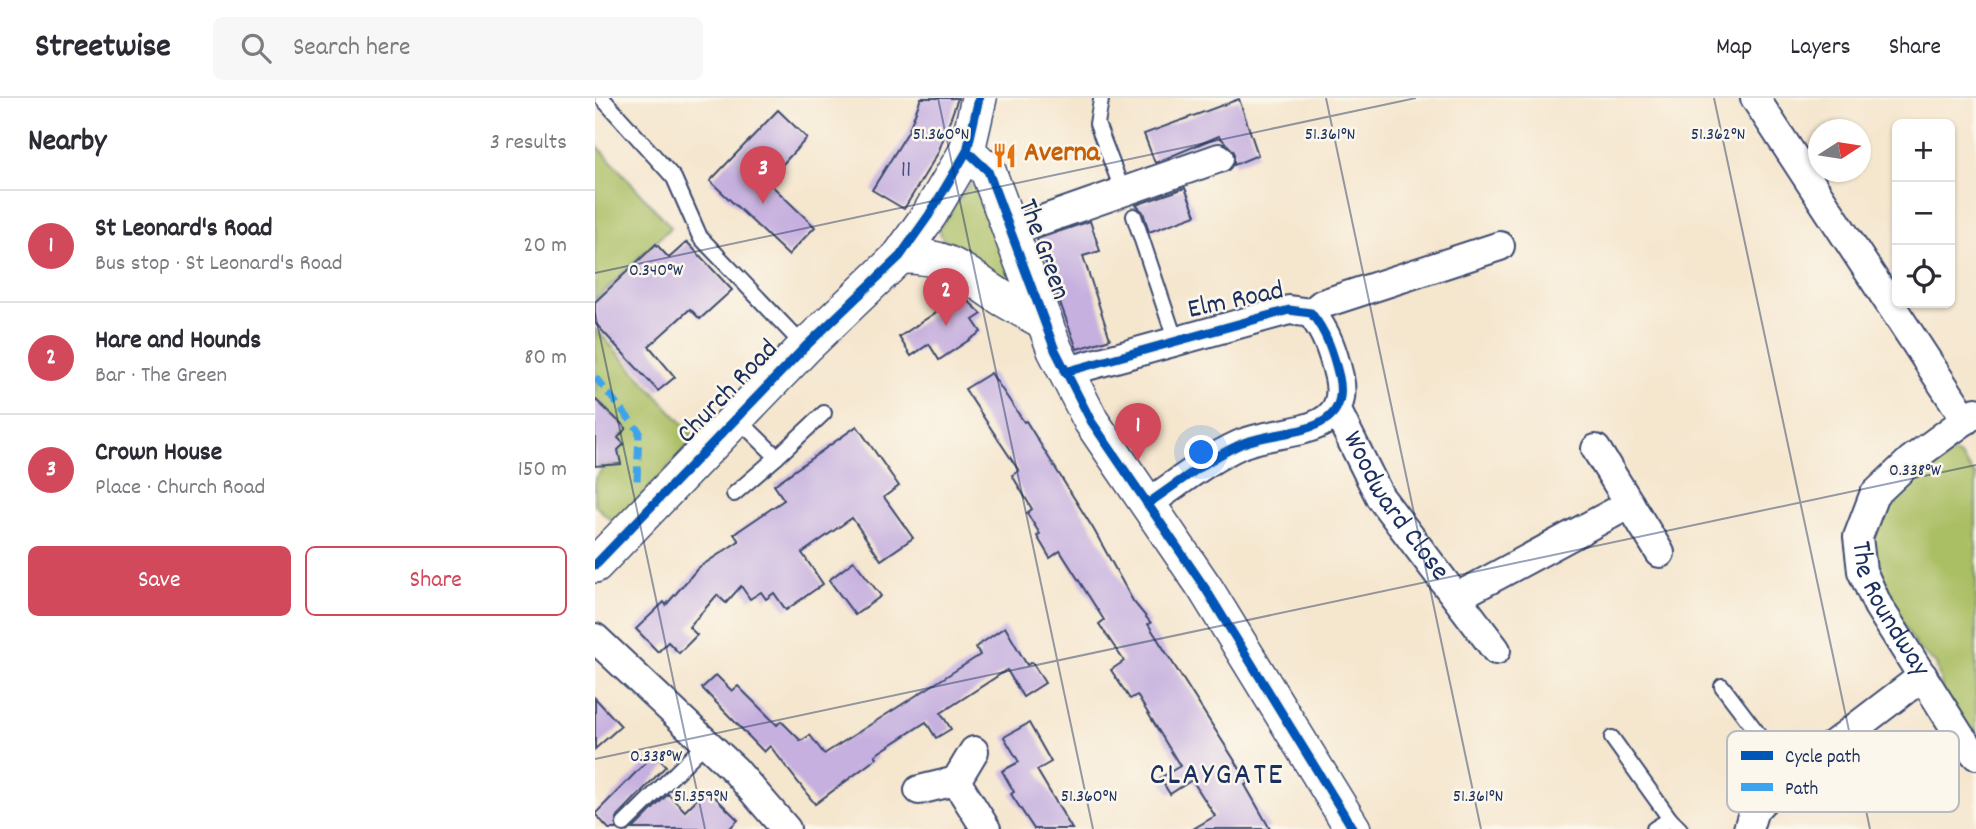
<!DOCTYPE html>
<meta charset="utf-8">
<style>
body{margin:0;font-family:Dekko,sans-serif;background:#f7f7f7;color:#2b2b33}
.controls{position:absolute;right:21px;top:21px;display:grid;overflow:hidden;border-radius:10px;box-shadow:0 2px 5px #0004}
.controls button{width:63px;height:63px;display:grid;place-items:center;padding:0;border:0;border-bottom:2px solid #e1e1e2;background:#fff;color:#2b2b33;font:35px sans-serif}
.compass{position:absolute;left:1213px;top:21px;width:63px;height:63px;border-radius:50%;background:#fff;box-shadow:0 2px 5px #0004;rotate:78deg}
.you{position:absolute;left:607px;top:355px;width:24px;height:24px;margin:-18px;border:5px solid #fff;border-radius:50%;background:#1a73e8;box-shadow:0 0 0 10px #1a73e833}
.badge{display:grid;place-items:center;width:46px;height:46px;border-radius:50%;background:#d1495b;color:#fff;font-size:23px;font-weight:700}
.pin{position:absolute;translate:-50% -58px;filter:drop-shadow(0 2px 4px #0008)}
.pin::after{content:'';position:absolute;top:37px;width:24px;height:21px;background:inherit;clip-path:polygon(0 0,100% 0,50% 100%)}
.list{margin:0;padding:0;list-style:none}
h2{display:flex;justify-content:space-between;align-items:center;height:91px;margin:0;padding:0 28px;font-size:30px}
h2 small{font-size:23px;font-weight:400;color:#7c7c81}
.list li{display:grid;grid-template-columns:46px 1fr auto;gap:21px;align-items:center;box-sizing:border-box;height:112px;padding:0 28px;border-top:2px solid #e1e1e2}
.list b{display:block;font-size:26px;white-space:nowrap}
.list p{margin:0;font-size:23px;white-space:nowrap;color:#7c7c81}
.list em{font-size:23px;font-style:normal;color:#7c7c81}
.actions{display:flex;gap:14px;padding:21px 28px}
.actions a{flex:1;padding:16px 0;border:2px solid #d1495b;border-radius:10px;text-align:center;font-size:24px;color:#d1495b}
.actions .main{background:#d1495b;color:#fff}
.icon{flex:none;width:38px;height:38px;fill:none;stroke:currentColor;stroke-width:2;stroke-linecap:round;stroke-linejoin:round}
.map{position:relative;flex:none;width:1381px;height:731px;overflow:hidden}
header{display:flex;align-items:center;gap:42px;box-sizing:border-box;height:98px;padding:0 35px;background:#fff;border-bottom:2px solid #e1e1e2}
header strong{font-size:33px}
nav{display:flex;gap:38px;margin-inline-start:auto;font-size:24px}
.search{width:490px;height:63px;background:#f7f7f7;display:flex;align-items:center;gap:18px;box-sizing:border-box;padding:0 24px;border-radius:10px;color:#7c7c81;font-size:26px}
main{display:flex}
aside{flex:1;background:#fff}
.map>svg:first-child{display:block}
.green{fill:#aabe63;stroke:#627660;stroke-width:2}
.building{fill:#c6b0df}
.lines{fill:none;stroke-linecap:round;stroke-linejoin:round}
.service-casing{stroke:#3c4a6f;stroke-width:18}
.minor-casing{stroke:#3c4a6f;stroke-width:32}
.tertiary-casing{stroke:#3c4a6f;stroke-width:38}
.service{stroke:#fff;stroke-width:14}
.minor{stroke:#fff;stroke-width:28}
.tertiary{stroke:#fff;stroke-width:35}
.quiet{stroke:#3da3ed;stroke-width:7;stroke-dasharray:14 7;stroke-linecap:butt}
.cycleway-casing{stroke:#fbf7ec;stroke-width:13}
.cycleway{stroke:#0057b8;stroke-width:9}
.ticks{fill:none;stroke:#1b2f5e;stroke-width:2;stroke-opacity:0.45}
.labels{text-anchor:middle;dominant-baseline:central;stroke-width:5;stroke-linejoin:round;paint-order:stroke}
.number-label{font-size:24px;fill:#464f7e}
.food-label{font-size:28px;font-weight:bold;fill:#c56008;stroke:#fbf7ec;text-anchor:start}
.street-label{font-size:28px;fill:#1b2f5e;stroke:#fbf7ec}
.quarter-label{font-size:32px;letter-spacing:2px;fill:#1b2f5e;stroke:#fbf7ec}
.key{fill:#fbf7ec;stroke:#b8bbc1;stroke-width:2}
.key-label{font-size:19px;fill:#1b2f5e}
.ticks-label{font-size:18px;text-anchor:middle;fill:#1b2f5e;stroke:#fbf7ec;stroke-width:5;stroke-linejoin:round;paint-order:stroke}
</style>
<header>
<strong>Streetwise</strong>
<div class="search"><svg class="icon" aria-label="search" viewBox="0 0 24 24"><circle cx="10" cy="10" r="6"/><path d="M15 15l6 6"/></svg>Search here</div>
<nav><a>Map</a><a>Layers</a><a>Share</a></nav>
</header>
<main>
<aside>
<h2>Nearby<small>3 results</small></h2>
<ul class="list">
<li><span class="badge">1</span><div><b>St Leonard's Road</b><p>Bus stop · St Leonard's Road</p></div><em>20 m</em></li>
<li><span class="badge">2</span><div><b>Hare and Hounds</b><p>Bar · The Green</p></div><em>80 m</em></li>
<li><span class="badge">3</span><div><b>Crown House</b><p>Place · Church Road</p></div><em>150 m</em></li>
</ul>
<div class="actions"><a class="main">Save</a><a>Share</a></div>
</aside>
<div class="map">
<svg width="1381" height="731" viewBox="0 0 1381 731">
<rect width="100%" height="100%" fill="#fbf7ec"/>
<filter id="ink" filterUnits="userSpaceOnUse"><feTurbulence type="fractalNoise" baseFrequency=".0143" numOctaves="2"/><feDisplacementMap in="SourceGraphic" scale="14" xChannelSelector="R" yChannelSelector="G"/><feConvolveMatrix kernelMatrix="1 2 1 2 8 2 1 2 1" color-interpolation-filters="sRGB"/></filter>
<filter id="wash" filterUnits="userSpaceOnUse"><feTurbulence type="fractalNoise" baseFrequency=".00686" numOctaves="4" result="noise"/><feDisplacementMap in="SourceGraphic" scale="28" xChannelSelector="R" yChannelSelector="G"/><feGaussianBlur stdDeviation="1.57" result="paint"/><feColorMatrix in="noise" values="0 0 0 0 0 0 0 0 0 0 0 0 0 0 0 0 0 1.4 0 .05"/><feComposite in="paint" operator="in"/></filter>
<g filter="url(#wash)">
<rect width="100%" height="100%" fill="#f5e6ce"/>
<!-- green -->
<g class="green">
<polygon points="0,45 76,129 0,202"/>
<path d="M 374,87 L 382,87 L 422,182 L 413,189 C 391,174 348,158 344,130 Z"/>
<polygon points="0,230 101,340 20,426 0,407 0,380 7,372 3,366 7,362 12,367 20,367 24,362 23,340 31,330 0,301"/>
<polygon points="1348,352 1364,357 1381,378 1381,643 1348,593 1341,566 1322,550 1274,465 1276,421 1287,406"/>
</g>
<g id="blocks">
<!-- building -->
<g class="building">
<polygon points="326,0 363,0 343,55 309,111 277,92 313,34"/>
<polygon points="644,1 663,57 639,67 639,54 624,38 560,65 549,36"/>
<polygon points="183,12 212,40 172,83 220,129 193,157 115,83"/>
<polygon points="590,90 601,117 554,134 548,114 541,107"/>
<polygon points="495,123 505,153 488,158 515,241 482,251 442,141"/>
<polygon points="92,144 137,192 105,221 95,211 54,248 80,279 63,293 0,225 0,204 61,146 74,160"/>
<polygon points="367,197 387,216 378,222 386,234 344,262 334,246 316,258 304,239"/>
<polygon points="396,275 429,324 431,323 499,432 538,503 556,525 553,526 654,685 650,687 675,731 598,731 620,718 597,682 575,696 565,680 585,668 542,597 535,601 516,572 529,563 504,526 509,522 465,453 455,460 442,438 445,436 432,415 437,411 417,377 424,373 370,291"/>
<polygon points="0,301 31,330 23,340 29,346 23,352 26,366 0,368"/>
<polygon points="262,328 304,388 289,399 318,440 286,462 257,420 207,455 228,486 191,512 179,495 171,501 166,494 155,501 146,488 131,505 122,497 94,529 102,537 84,555 73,544 63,554 41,531 69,504 71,507 103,470 144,443 139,436 189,402 179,387"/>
<polygon points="259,463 286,498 260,517 234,482"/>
<polygon points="410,529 432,567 437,564 450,585 428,599 412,572 346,615 356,631 341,640 331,624 280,657 282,660 220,706 175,648 169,654 107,590 121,577 137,593 143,588 182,627 186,623 206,643 215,637 229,656 385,557 381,549"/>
<polygon points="0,600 26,628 0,651"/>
<polygon points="434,625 456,664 442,672 477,731 439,731 416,696 419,694 407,673 424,664 409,639"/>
<polygon points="59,656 71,668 22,719 21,731 14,731 0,716"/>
<polygon points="112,691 143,722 134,731 38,731 73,696 90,713"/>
</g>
</g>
</g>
<g filter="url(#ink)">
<use href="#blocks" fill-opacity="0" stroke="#3c4a6f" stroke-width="2"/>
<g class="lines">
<defs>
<g id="service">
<polyline points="7,0 79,80 105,139 210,249"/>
<polyline points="506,2 502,26 528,94"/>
<polyline points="539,118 580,241"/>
<polyline points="142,320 182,359 229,315"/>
<polyline points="139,396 182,359"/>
<polyline points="1127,588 1196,679"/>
<polyline points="1017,640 1075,721"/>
<polyline points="29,726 111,645"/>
<polyline points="1059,731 1075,721 1085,731"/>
</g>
<g id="minor">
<polyline points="1160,0 1371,322"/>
<polyline points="416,133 624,60"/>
<polyline points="716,215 727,206 905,148"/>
<path d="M 470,274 L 694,212 L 716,215 C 732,235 738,254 744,279 C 757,342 682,329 644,347 C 611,362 582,386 552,406"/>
<path id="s1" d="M 742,313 L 785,399 L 901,552"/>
<path id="s2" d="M 1381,314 L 1316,362 L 1279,397 L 1263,439 L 1267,473 L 1283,508 L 1365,638 L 1381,657"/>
<polyline points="1001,351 1065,455"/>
<polyline points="862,499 1035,406"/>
<polyline points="0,540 140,672 191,731"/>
<polyline points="361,683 391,731"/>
<polyline points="324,692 361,683 379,653"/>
<polyline points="1153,731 1159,712 1176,694 1328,578"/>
</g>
<g id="tertiary">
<polyline points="372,53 393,73 460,252 496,323 610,490 758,731"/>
<path d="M 305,158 C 357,157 367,175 407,200 C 421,208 435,216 450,224"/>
<polyline points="0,467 210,249 305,158 334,117 372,53 384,0"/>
</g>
</defs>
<!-- service casing -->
<use href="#service" class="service-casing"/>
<!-- minor casing -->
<use href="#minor" class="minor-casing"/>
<!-- tertiary casing -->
<use href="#tertiary" class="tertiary-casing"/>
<!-- service -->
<use href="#service" class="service"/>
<!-- minor -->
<use href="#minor" class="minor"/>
<!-- tertiary -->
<use href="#tertiary" class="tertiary"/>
<!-- quiet -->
<polyline class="quiet" points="0,279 44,333 42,385"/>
<defs>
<g id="cycleway">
<polyline points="372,53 393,73 460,252 496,323 610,490 758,731"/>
<path d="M 470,274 L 694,212 L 716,215 C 732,235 738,254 744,279 C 757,342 682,329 644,347 C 611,362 582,386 552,406"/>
<polyline points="0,467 210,249 305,158 334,117 372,53 384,0"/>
</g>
</defs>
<!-- cycleway casing -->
<use href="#cycleway" class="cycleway-casing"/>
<!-- cycleway -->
<use href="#cycleway" class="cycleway"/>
</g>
</g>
<!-- ticks -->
<path class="ticks" d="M 343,0 L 498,731M 731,0 L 886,731M 1119,0 L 1275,731M 0,175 L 821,0M 0,215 L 110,731M 0,661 L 1381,367"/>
<!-- icons -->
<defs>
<symbol id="restaurant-bare" viewBox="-9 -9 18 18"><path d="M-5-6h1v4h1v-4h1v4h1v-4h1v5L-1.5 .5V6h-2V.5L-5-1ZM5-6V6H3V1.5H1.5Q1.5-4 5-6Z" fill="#e8710a" stroke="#fbf7ec" stroke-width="2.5" paint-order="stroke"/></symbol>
</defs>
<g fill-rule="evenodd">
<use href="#restaurant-bare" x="392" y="40" width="35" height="35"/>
</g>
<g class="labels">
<!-- number labels -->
<g class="number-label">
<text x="311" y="73">11</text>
</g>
<!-- food labels -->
<g class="food-label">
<text x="429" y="57">Averna</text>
</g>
<!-- street labels -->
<g class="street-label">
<text transform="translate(447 152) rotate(70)">The Green</text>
<text transform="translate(641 204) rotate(-12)">Elm Road</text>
<text transform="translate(134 295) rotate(-46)">Church Road</text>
<text stroke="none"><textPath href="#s1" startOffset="112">Woodward Close</textPath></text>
<text stroke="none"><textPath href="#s2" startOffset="256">The Roundway</textPath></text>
</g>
<!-- quarter labels -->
<g class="quarter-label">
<text x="622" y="679">CLAYGATE</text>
</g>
</g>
<!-- legend -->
<rect x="1132" y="633" width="232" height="81" rx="10" class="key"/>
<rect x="1146" y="653" width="32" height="9" fill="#0057b8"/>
<rect x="1146" y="685" width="32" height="8" fill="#3da3ed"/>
<g class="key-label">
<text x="1190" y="664">Cycle path</text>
<text x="1190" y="696">Path</text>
</g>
<g class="ticks-label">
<text x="346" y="41">51.360°N</text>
<text x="735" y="41">51.361°N</text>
<text x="1123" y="41">51.362°N</text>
<text x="61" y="177">0.340°W</text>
<text x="1320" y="377">0.338°W</text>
<text x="61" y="663">0.338°W</text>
<text x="106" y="703">51.359°N</text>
<text x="494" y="703">51.360°N</text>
<text x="883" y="703">51.361°N</text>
</g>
</svg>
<div class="controls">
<button>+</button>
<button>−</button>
<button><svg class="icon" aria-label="locate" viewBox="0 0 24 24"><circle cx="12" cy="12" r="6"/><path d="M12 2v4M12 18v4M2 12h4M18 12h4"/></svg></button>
</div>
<svg class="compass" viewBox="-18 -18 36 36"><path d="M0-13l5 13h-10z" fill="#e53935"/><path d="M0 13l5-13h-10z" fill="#7c7c81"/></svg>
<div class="you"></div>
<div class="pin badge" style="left:543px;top:363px">1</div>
<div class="pin badge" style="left:351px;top:228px">2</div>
<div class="pin badge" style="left:168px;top:106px">3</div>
</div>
</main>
